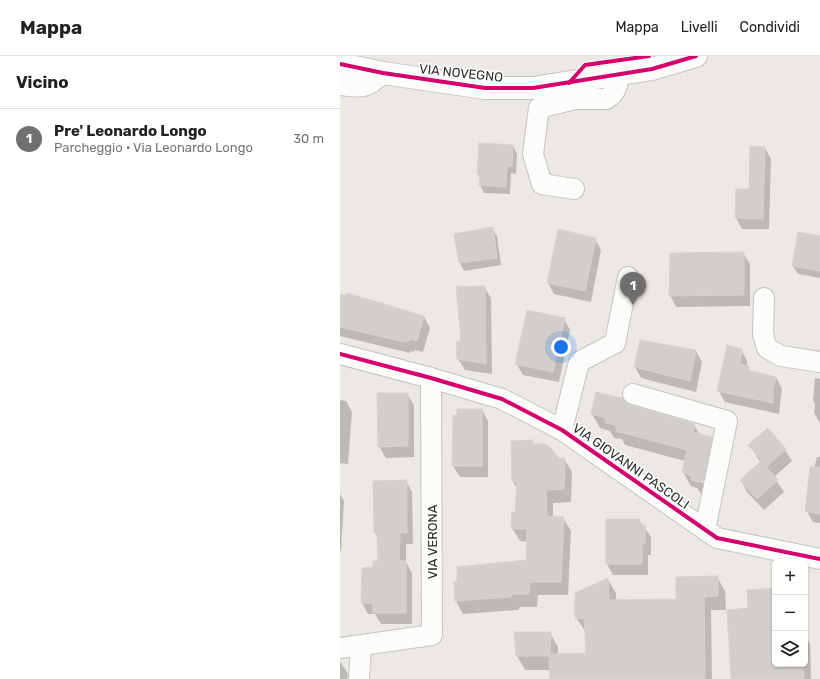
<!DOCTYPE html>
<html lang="it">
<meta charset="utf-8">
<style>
body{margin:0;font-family:Rubik,sans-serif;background:#f6f6f6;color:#222}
.controls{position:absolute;right:12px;bottom:12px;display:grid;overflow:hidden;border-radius:6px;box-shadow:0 1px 3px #0004}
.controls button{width:36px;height:36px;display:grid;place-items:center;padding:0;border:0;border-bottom:1px solid #e0e0e0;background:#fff;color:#222;font:20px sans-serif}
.you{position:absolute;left:221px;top:291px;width:14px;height:14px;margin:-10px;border:3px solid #fff;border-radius:50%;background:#1a73e8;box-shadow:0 0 0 6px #1a73e833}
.badge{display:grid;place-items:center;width:26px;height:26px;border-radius:50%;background:#706f6e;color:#fff;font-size:13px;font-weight:700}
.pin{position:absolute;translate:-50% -33px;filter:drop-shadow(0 1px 2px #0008)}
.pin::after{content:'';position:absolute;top:21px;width:14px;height:12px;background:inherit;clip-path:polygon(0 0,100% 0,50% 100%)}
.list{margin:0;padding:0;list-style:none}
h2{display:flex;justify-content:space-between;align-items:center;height:52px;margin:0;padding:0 16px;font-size:17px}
h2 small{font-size:13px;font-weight:400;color:#767676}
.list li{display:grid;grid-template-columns:26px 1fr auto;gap:12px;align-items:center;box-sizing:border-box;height:60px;padding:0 16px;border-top:1px solid #e0e0e0}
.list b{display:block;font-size:15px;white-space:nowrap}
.list p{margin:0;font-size:13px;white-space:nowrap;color:#767676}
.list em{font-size:13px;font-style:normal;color:#767676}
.icon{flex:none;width:22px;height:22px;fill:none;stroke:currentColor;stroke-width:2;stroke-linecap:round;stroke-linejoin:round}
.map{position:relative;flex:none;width:480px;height:623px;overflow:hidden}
header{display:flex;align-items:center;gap:24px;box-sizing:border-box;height:56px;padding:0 20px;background:#fff;border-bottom:1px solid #e0e0e0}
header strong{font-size:19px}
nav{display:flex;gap:22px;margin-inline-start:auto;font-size:14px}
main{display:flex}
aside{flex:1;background:#fff}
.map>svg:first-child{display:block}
.shadow{fill:#0003;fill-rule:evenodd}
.building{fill:#d1cecb;stroke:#d7d4d0}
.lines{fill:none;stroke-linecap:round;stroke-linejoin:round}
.minor-casing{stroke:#c5c4c5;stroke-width:22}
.tertiary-casing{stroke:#c5c4c5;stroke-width:24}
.minor{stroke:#fcfcfb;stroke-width:20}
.tertiary{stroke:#fcfcfb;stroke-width:22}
.cycleway-casing{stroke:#fff;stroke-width:6}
.cycleway{stroke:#d6006c;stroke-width:4}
.labels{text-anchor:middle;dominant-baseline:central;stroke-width:3;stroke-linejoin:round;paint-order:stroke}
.street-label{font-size:13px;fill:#2e2e2e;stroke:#fff}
</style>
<header>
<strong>Mappa</strong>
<nav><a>Mappa</a><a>Livelli</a><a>Condividi</a></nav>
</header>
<main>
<aside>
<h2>Vicino<small></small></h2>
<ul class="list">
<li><span class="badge">1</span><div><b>Pre' Leonardo Longo</b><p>Parcheggio · Via Leonardo Longo</p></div><em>30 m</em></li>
</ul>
</aside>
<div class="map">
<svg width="480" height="623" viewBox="0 0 480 623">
<rect width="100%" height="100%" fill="#ece8e4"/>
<!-- shadow -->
<g class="shadow">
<polygon points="173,90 177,98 176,118 171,117 170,138 144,137 140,129 140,122 138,118"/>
<polygon points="425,92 431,103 429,173 402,173 396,162 410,134"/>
<polygon points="152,172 157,180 161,209 124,215 120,207 115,178"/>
<polygon points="459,177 480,181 480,222 458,218 453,210"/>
<polygon points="255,183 261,194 251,246 214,238 208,227"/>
<polygon points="403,197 410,208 410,250 336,251 330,239"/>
<polygon points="144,231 151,242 152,318 125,314 118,303 122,286"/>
<polygon points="7,238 84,261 90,272 83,296 75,294 74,296 71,295 70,297 0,280 0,239 7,241"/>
<polygon points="224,263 230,274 219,326 183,319 176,307"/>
<polygon points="401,293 407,305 407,311 411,315 436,321 442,333 439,358 385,346 378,334"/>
<polygon points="356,295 362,306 356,336 301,322 295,311"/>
<polygon points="475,322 480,323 480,367 474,357 475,348 473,344"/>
<polygon points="67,338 74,349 74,401 46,402 39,390"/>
<polygon points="0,344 6,345 12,356 8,408 0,407"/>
<path d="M 289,350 L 354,369 L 360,379 L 371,381 L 380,396 L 371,440 L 361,438 L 357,432 L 351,430 L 343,416 L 345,405 L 285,389 L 282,383 L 274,382 L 270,375 L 260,372 L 252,358 ZM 354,423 L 368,426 L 368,428 L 354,425 Z"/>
<polygon points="142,354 148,365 148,421 120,421 113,410"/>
<polygon points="428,374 445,394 452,405 434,421 444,436 424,454 407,436 401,424 421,407 410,390"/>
<polygon points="192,385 195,389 219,403 224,403 232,416 231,446 213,447 213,462 223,462 231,475 228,539 198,539 197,551 180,551 178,554 123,558 116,545 186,505 187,486 180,485 172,472 176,458 177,433 173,425 172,386"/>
<polygon points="477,401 480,401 480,467 473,466 466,454 468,436"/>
<polygon points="66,425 72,436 73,488 66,488 66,506 72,517 72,568 41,568 35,558 28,558 22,547 23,513 34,512 39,506 38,483 35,477 34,426"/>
<polygon points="0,438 4,445 1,495 0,495"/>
<polygon points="299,464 311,481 311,499 308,499 308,519 273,519 267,508"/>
<polygon points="377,521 385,535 386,554 371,554 372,623 211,623 211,614 185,614 177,600 210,577 218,591 218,599 247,598 246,576 236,562 268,524 276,537 276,545 337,544"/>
<polygon points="435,533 435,608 465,608 465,579 470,588 471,623 392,623 409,553"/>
<polygon points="0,605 8,618 7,623 0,623"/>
</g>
<!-- building -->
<g class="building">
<polygon points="139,87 173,89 172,110 167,110 166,131 139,129 140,118 137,118"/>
<polygon points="410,90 425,91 423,163 395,162 396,133 409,133"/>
<polygon points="153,171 157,202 119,207 114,178"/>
<polygon points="218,173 256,182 245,235 207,227"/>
<polygon points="458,176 480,180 480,215 452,210"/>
<polygon points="404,196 404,239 329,240 330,197"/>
<polygon points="145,230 146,308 117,303 116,286 121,285 116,231"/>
<polygon points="7,237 84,260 77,285 69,283 68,286 64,285 64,286 0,271 0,238 6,240"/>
<polygon points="187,254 225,262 213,316 175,308"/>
<polygon points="300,284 356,294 350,325 294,311"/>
<polygon points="387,289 402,293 400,308 409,310 409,314 436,321 433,333 433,347 377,335"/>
<polygon points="256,336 282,342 290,349 355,368 353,376 372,381 363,426 351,424 352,420 342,416 347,394 276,375 276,369 265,367 266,362 251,358"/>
<polygon points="37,337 68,337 68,390 38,391"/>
<polygon points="117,353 142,353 142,410 112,410 113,359 117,359"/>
<polygon points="428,372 446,393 427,410 408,389"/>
<polygon points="193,384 193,388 204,388 210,391 219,402 225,402 224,433 206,434 207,460 224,461 221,526 190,526 189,538 172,538 171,541 115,545 114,526 117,525 117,511 186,504 187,473 171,472 172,456 175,457 177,425 172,425 171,385"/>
<polygon points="421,405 438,424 417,443 400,424"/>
<polygon points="470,411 480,411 480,458 465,455"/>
<polygon points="67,424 67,477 60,477 59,505 66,505 66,557 33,557 33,547 21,547 22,512 33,511 33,505 38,505 37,477 34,477 33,425"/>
<polygon points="266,463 300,463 300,469 305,469 305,488 302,488 302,508 266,508"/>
<polygon points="378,520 378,540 364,541 365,623 210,623 209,600 176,600 174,576 211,576 210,598 246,597 244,562 235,563 235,537 268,522 269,544 336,543 336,521"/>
<polygon points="435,532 435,608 463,608 464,623 391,623 387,554 408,552 407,534"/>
</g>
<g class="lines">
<defs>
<g id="minor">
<path d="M 0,29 C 21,32 27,33 43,17"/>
<path d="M 234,133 L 202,128 L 193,98 L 199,52 L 235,43 L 266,43 C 276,37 278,30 278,19"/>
<polyline points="424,242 423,278 427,292 441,300 480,306"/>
<polyline points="0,298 91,322 162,343 222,374 377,482 480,503"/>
<polyline points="293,338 387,365 365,474"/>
<polyline points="222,374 239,306 275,287 288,221"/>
<polyline points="0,592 92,579 91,322"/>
<polyline points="19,623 21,590"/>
</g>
<polyline id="tertiary" points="0,8 43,17 145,32 193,32 312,13 356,0"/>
</defs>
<!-- minor casing -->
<use href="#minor" class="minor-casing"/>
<!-- tertiary casing -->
<use href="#tertiary" class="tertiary-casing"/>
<!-- minor -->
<use href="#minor" class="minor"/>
<!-- tertiary -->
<use href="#tertiary" class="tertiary"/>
<defs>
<g id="cycleway">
<polyline points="0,8 43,17 145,32 193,32 312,13 356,0"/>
<polyline points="229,27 245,9 309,0"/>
<polyline points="0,298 91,322 162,343 222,374 377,482 480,503"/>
</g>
</defs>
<!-- cycleway casing -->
<use href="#cycleway" class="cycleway-casing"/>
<!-- cycleway -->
<use href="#cycleway" class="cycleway"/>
</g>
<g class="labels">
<!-- street labels -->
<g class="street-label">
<text transform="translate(121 17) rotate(6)">VIA NOVEGNO</text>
<text transform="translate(291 410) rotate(35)">VIA GIOVANNI PASCOLI</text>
<text transform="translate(92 486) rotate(-90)">VIA VERONA</text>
</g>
</g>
</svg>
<div class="controls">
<button>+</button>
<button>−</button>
<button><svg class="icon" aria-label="layers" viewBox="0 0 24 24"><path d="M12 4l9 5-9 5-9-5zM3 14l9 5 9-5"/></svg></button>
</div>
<div class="you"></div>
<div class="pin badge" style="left:293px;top:249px">1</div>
</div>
</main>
